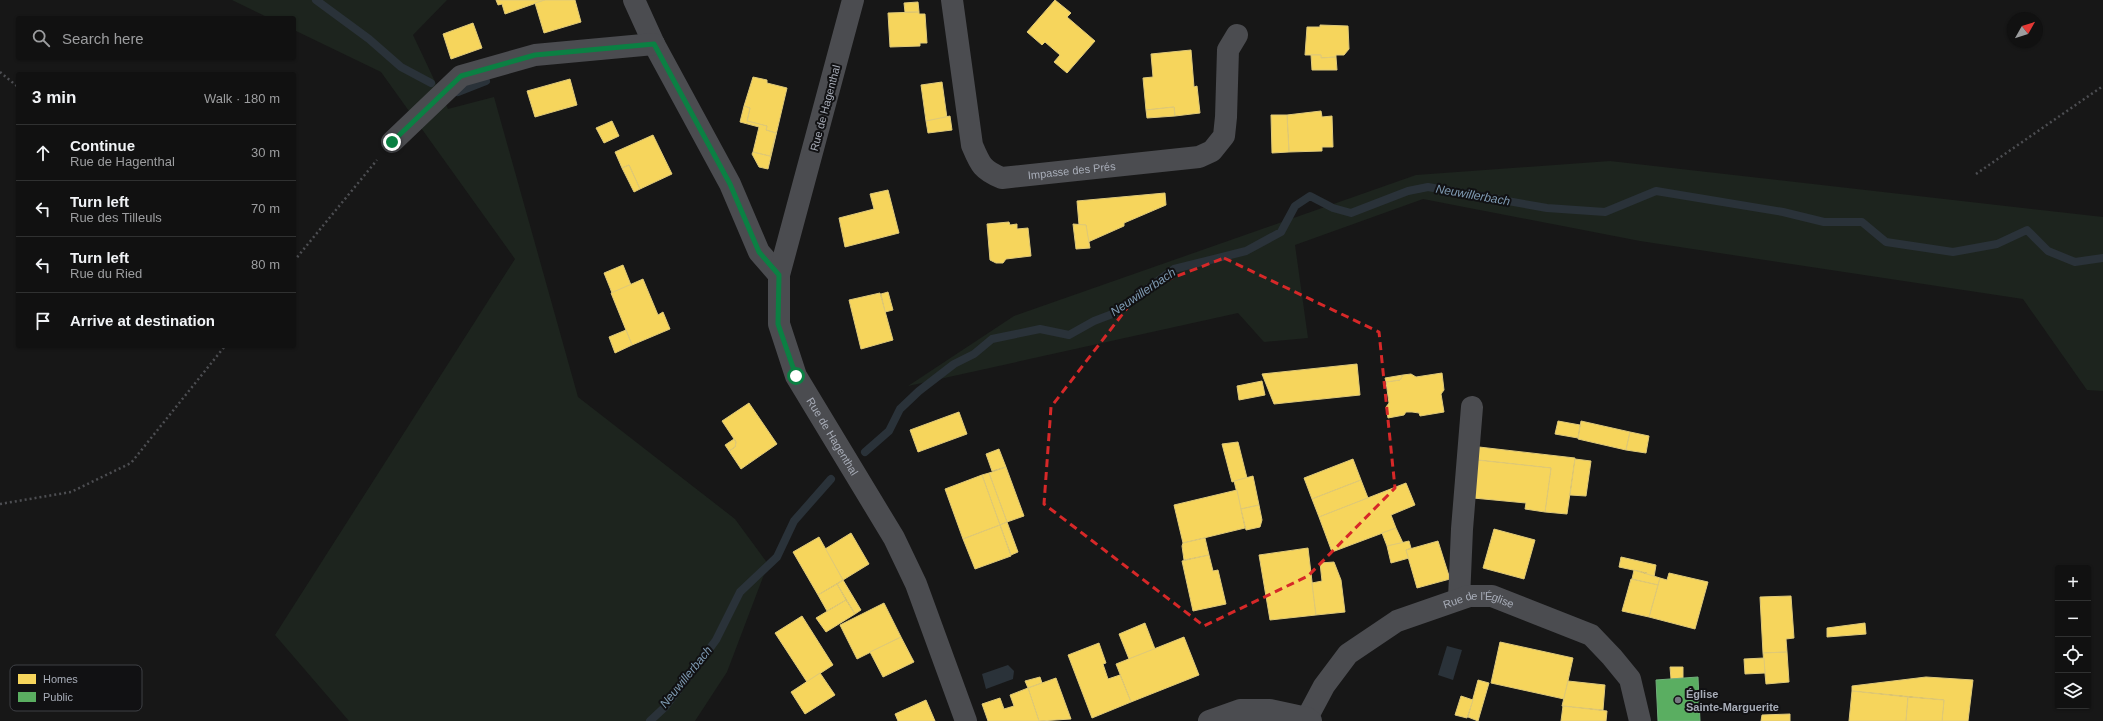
<!DOCTYPE html>
<meta charset="utf-8">
<style>
body{margin:0;font-family:Arial,sans-serif;background:#1a1a1a;color:#f1f3f6}
.controls{position:absolute;right:12px;bottom:12px;display:grid;overflow:hidden;border-radius:4px;box-shadow:0 1px 3px #0004}
.controls button{width:36px;height:36px;display:grid;place-items:center;padding:0;border:0;border-bottom:1px solid #303131;background:#111;color:#f1f3f6;font:20px sans-serif}
.compass{position:absolute;left:2007px;top:12px;width:36px;height:36px;border-radius:50%;background:#111;box-shadow:0 1px 3px #0004;rotate:51deg}
.stop{position:absolute;width:12px;height:12px;margin:-9px;border:3px solid #0b8043;border-radius:50%;background:#fff}
.stop.end{background:#0b8043;border-color:#fff;box-shadow:0 1px 4px #0008}
.list{margin:0;padding:0;list-style:none}
h2{display:flex;justify-content:space-between;align-items:center;height:52px;margin:0;padding:0 16px;font-size:17px}
h2 small{font-size:13px;font-weight:400;color:#9c9d9f}
.list li{display:grid;grid-template-columns:26px 1fr auto;gap:12px;align-items:center;box-sizing:border-box;height:56px;padding:0 16px;border-top:1px solid #303131}
.list b{display:block;font-size:15px;white-space:nowrap}
.list p{margin:0;font-size:13px;white-space:nowrap;color:#9c9d9f}
.list em{font-size:13px;font-style:normal;color:#9c9d9f}
.icon{flex:none;width:22px;height:22px;fill:none;stroke:currentColor;stroke-width:2;stroke-linecap:round;stroke-linejoin:round}
.map{position:relative;flex:none;width:2103px;height:721px;overflow:hidden}
.search{position:absolute;background:#111;box-shadow:0 1px 3px #0004;left:16px;top:16px;width:280px;height:44px;display:flex;align-items:center;gap:10px;box-sizing:border-box;padding:0 14px;border-radius:4px;color:#9c9d9f;font-size:15px}
.panel{position:absolute;background:#111;box-shadow:0 1px 3px #0004;left:16px;top:72px;width:280px;height:276px;border-radius:4px}
.map>svg:first-child{display:block}
.green{fill:#1d241e}
.water{fill:#2a3239}
.homes{fill:#f6d55c;stroke:#dfc978}
.public{fill:#5aae61;stroke:#71ae7b}
.lines{fill:none;stroke-linecap:round;stroke-linejoin:round}
.stream{stroke:#2a3239;stroke-width:8}
.path{stroke:#4d4e52;stroke-width:2.5;stroke-dasharray:2 3;stroke-linecap:butt}
.minor{stroke:#4b4c50;stroke-width:22}
.route{stroke:#0b8043;stroke-width:5}
.marked{fill:none;stroke:#d62828;stroke-width:3;stroke-dasharray:8 5;stroke-linejoin:round}
.poi-dot{fill:#757880;stroke:#111113;stroke-width:1.5}
.labels{text-anchor:middle;dominant-baseline:central;stroke-width:4;stroke-linejoin:round;paint-order:stroke}
.street-label{font-size:11px;fill:#a8adb8;stroke:#111113}
.poi-label{font-size:11px;font-weight:bold;fill:#a8adb8;stroke:#111113;text-anchor:start}
.water-label{font-size:12px;font-style:italic;fill:#7f9bb3;stroke:#111113}
.key{fill:#111113;stroke:#3e4045;stroke-width:1}
.key-label{font-size:11px;fill:#a8adb8}
</style>
<div class="map">
<svg width="2103" height="721" viewBox="0 0 2103 721">
<rect width="100%" height="100%" fill="#171717"/>
<!-- green -->
<g class="green">
<polygon points="232,0 447,0 413,35 448,109 494,97 578,397 735,519 768,564 727,672 695,721 349,721 275,635 515,259 381,72 294,30 294,18 269,18"/>
<polygon points="1610,161 2103,217 2103,391 2087,390 2023,299 1640,241 1423,199 1295,245 1308,338 1264,342 1238,313 908,386 1014,316 1416,175"/>
</g>
<!-- water -->
<g class="water">
<polygon points="1447,646 1462,650 1453,680 1438,675"/>
<polygon points="1008,665 1014,671 1013,679 986,689 982,674"/>
</g>
<!-- homes -->
<g class="homes">
<polygon points="496,0 545,0 505,14 502,4 498,5"/>
<polygon points="545,0 575,0 581,22 544,33 535,3"/>
<polygon points="1055,0 1071,13 1067,17 1095,41 1067,73 1054,62 1060,55 1045,42 1042,45 1027,32"/>
<polygon points="918,2 919,12 905,12 904,3"/>
<polygon points="919,12 919,14 925,14 927,43 920,43 920,46 890,47 888,13"/>
<polygon points="473,23 482,48 451,59 443,34"/>
<polygon points="1320,25 1348,26 1349,49 1344,55 1336,55 1336,57 1321,58 1321,55 1305,55 1307,27 1320,27"/>
<polygon points="1191,50 1194,87 1197,86 1200,113 1175,116 1174,107 1146,110 1143,78 1153,77 1151,54"/>
<polygon points="1311,55 1321,55 1321,58 1336,57 1337,70 1312,70"/>
<polygon points="753,77 767,80 767,83 787,88 768,169 759,167 752,154 753,152 770,156 776,133 766,130 767,126 747,121 750,108 744,106"/>
<polygon points="570,79 577,105 535,117 527,91"/>
<polygon points="942,82 947,118 926,121 921,85"/>
<polygon points="744,106 750,108 747,121 767,126 766,130 776,133 770,156 753,152 759,127 740,122"/>
<polygon points="1174,107 1175,116 1147,118 1146,110"/>
<polygon points="1321,111 1322,117 1332,116 1333,147 1322,147 1322,151 1289,152 1287,115"/>
<polygon points="1271,115 1287,115 1289,152 1272,153"/>
<polygon points="950,116 952,130 928,133 926,121"/>
<polygon points="612,121 619,136 604,143 596,128"/>
<polygon points="653,135 672,174 640,189 629,165 622,168 615,152"/>
<polygon points="629,165 640,189 634,192 622,168"/>
<polygon points="888,190 899,233 845,247 839,218 874,209 870,194"/>
<polygon points="1165,193 1166,205 1124,223 1124,226 1088,242 1086,225 1079,225 1077,201"/>
<polygon points="1009,222 1010,225 1017,224 1017,229 1028,228 1031,256 1006,259 1003,263 996,263 990,260 987,224"/>
<polygon points="1073,224 1086,225 1090,248 1076,249"/>
<polygon points="623,265 631,285 612,293 604,273"/>
<polygon points="643,279 658,315 663,312 670,329 632,345 611,293"/>
<polygon points="888,292 893,310 885,312 881,294"/>
<polygon points="880,293 893,340 861,349 849,300"/>
<polygon points="626,330 632,345 615,353 609,337"/>
<polygon points="1357,364 1360,395 1274,404 1262,374"/>
<polygon points="1442,373 1444,390 1441,394 1444,412 1420,416 1419,413 1412,412 1406,412 1404,415 1388,418 1386,407 1389,403 1386,382 1400,380 1403,375 1411,374 1416,377"/>
<polygon points="1403,375 1400,380 1386,382 1385,378"/>
<polygon points="1262,381 1265,395 1239,400 1237,386"/>
<polygon points="749,403 777,444 741,469 729,451 735,447 736,442 722,421"/>
<polygon points="959,412 967,434 918,452 910,430"/>
<polygon points="1558,421 1580,425 1578,438 1555,434"/>
<polygon points="1581,421 1630,432 1626,450 1578,439"/>
<polygon points="1630,432 1649,436 1646,453 1626,450"/>
<polygon points="734,439 736,442 735,447 729,451 725,445"/>
<polygon points="1238,442 1247,478 1232,482 1222,444"/>
<polygon points="1479,447 1575,458 1567,514 1545,512 1551,468 1478,460"/>
<polygon points="999,449 1006,467 992,471 986,454"/>
<polygon points="1353,459 1361,480 1312,499 1304,478"/>
<polygon points="1575,459 1591,461 1586,496 1570,495"/>
<polygon points="1477,460 1551,468 1545,512 1525,509 1526,503 1473,498"/>
<polygon points="1006,467 1024,516 1007,522 989,473"/>
<polygon points="989,473 1007,522 1000,525 982,475"/>
<polygon points="982,475 1000,525 963,539 945,489"/>
<polygon points="1253,476 1259,505 1241,509 1234,481"/>
<polygon points="1361,480 1368,498 1319,517 1312,499"/>
<polygon points="1406,483 1415,505 1391,515 1396,528 1332,552 1319,517"/>
<polygon points="1237,490 1245,528 1183,543 1174,505"/>
<polygon points="1259,505 1262,520 1260,527 1246,530 1241,509"/>
<polygon points="1007,522 1018,552 1011,555 1000,525"/>
<polygon points="1000,525 1011,556 975,569 963,539"/>
<polygon points="1396,528 1403,543 1387,546 1382,533"/>
<polygon points="1494,529 1535,540 1524,579 1483,568"/>
<polygon points="851,533 869,564 843,580 825,549"/>
<polygon points="819,537 843,580 818,595 793,552"/>
<polygon points="1205,538 1209,555 1184,560 1182,546 1183,543"/>
<polygon points="1409,541 1411,548 1406,550 1409,558 1391,563 1387,546"/>
<polygon points="1438,541 1450,579 1417,588 1406,550"/>
<polygon points="1308,548 1316,615 1270,620 1259,555"/>
<polygon points="1209,555 1213,571 1218,570 1226,604 1193,611 1182,561"/>
<polygon points="1621,557 1656,565 1654,577 1646,574 1647,573 1619,567"/>
<polygon points="1334,562 1341,580 1345,612 1316,615 1312,583 1322,581 1320,563"/>
<polygon points="1634,570 1660,578 1658,585 1632,579"/>
<polygon points="1669,573 1708,582 1695,629 1649,617 1660,578 1667,580"/>
<polygon points="1631,579 1658,585 1649,617 1622,611"/>
<polygon points="843,580 861,610 855,614 837,584"/>
<polygon points="837,584 846,600 827,611 818,595"/>
<polygon points="1791,596 1794,638 1786,639 1787,652 1763,653 1760,597"/>
<polygon points="846,600 855,614 826,632 816,618"/>
<polygon points="884,603 901,637 857,659 840,625"/>
<polygon points="802,616 833,665 807,682 775,633"/>
<polygon points="1145,623 1155,649 1129,659 1119,634"/>
<polygon points="1865,623 1866,634 1827,637 1827,628"/>
<polygon points="901,637 914,662 883,677 870,652"/>
<polygon points="1184,637 1199,675 1131,702 1116,664"/>
<polygon points="1500,642 1573,658 1564,699 1491,683"/>
<polygon points="1099,643 1106,663 1103,664 1108,679 1120,675 1131,702 1092,718 1068,655"/>
<polygon points="1787,652 1789,682 1766,684 1763,653"/>
<polygon points="1764,658 1765,673 1745,674 1744,659"/>
<polygon points="1670,667 1683,667 1683,678 1671,679"/>
<polygon points="820,673 835,695 805,714 791,692"/>
<polygon points="1040,677 1042,683 1028,688 1025,681"/>
<polygon points="1926,677 1973,680 1968,721 1942,721 1944,700 1852,691 1852,686"/>
<polygon points="1056,678 1071,719 1039,721 1028,688"/>
<polygon points="1478,680 1489,683 1478,721 1468,717"/>
<polygon points="1568,681 1605,685 1603,710 1562,706"/>
<polygon points="1028,688 1039,721 988,721 982,704 1000,698 1004,709 1014,706 1010,695"/>
<polygon points="1852,691 1908,697 1906,721 1849,721"/>
<polygon points="1461,696 1473,700 1467,718 1455,715"/>
<polygon points="1908,697 1944,700 1942,721 1906,721"/>
<polygon points="926,700 935,721 898,721 895,714"/>
<polygon points="1563,706 1607,711 1606,721 1561,721"/>
<polygon points="1790,714 1790,721 1761,721 1762,715"/>
</g>
<!-- public -->
<polygon class="public" points="1698,677 1700,721 1658,721 1656,680"/>
<g class="lines">
<!-- stream -->
<g class="stream">
<polyline points="316,0 369,39 401,67 431,83"/>
<polyline points="458,92 486,81"/>
<polyline points="865,452 889,431 900,409 919,391 954,364 974,354 992,339 1040,329 1069,335 1094,321 1115,313 1174,269 1246,251 1281,232 1295,206 1310,196 1333,208 1351,213 1408,191 1428,187 1547,208 1605,212 1656,191 1783,212 1824,222 1862,222 1886,242 1953,252 1997,244 2027,230 2048,251 2075,262 2103,258"/>
<polyline points="650,721 665,707 702,659 716,640 740,592 777,557 794,521 831,479"/>
</g>
<!-- path -->
<g class="path">
<polyline points="0,72 18,87"/>
<polyline points="1976,174 2103,86"/>
<polyline points="294,261 377,160"/>
<polyline points="0,504 71,492 131,463 225,346"/>
</g>
<!-- minor -->
<g class="minor">
<polyline points="634,0 654,44 730,184 759,252 779,275"/>
<path id="s1" d="M 853,0 L 779,275 L 779,324 L 796,376 L 894,538 L 916,584 L 966,721"/>
<path id="s2" d="M 952,0 L 972,145 C 980,164 982,170 1002,178 L 1199,157 L 1212,151 L 1224,136 L 1226,117 L 1228,50 L 1237,35"/>
<polyline points="392,142 461,76 535,55 654,44"/>
<polyline points="1459,599 1462,529 1472,407"/>
<path id="s3" d="M 1307,718 L 1324,686 L 1348,654 L 1397,621 L 1469,596 L 1492,596 L 1591,635 L 1612,657 L 1630,679 L 1640,721"/>
<polyline points="1209,721 1240,710 1270,710 1307,718 1311,721"/>
</g>
</g>
<g class="lines">
<!-- route -->
<polyline class="route" points="392,142 461,76 535,55 654,44 730,184 759,252 779,275 778,324 796,376"/>
</g>
<!-- marked area -->
<path class="marked" d="M 1224,258 L 1379,332 L 1395,488 L 1308,576 L 1204,626 L 1044,504 L 1051,407 L 1141,290 Z"/>
<!-- markers -->
<circle class="poi-dot" cx="1678" cy="700" r="4"/>
<g class="labels">
<!-- street labels -->
<g class="street-label">
<text transform="translate(825 108) rotate(-75)">Rue de Hagenthal</text>
<text stroke="none"><textPath href="#s2" startOffset="263">Impasse des Prés</textPath></text>
<text stroke="none"><textPath href="#s1" startOffset="459">Rue de Hagenthal</textPath></text>
<text stroke="none"><textPath href="#s3" startOffset="221">Rue de l'Église</textPath></text>
</g>
<!-- poi labels -->
<g class="poi-label">
<text x="1686" y="694">Église<tspan x="1686" dy="13">Sainte-Marguerite</tspan></text>
</g>
<!-- water labels -->
<g class="water-label">
<text transform="translate(1473 195) rotate(10)">Neuwillerbach</text>
<text transform="translate(1143 292) rotate(-34)">Neuwillerbach</text>
<text transform="translate(686 677) rotate(-51)">Neuwillerbach</text>
</g>
</g>
<!-- legend -->
<rect x="10" y="665" width="132" height="46" rx="6" class="key"/>
<rect x="18" y="674" width="18" height="10" fill="#f6d55c"/>
<rect x="18" y="692" width="18" height="10" fill="#5aae61"/>
<g class="key-label">
<text x="43" y="683">Homes</text>
<text x="43" y="701">Public</text>
</g>
</svg>
<div class="controls">
<button>+</button>
<button>−</button>
<button><svg class="icon" aria-label="locate" viewBox="0 0 24 24"><circle cx="12" cy="12" r="6"/><path d="M12 2v4M12 18v4M2 12h4M18 12h4"/></svg></button>
<button><svg class="icon" aria-label="layers" viewBox="0 0 24 24"><path d="M12 4l9 5-9 5-9-5zM3 14l9 5 9-5"/></svg></button>
</div>
<svg class="compass" viewBox="-18 -18 36 36"><path d="M0-13l5 13h-10z" fill="#e53935"/><path d="M0 13l5-13h-10z" fill="#9c9d9f"/></svg>
<div class="stop" style="left:796px;top:376px"></div>
<div class="stop end" style="left:392px;top:142px"></div>
<div class="search"><svg class="icon" aria-label="search" viewBox="0 0 24 24"><circle cx="10" cy="10" r="6"/><path d="M15 15l6 6"/></svg>Search here</div>
<section class="panel">
<h2>3 min<small>Walk · 180 m</small></h2>
<ul class="list">
<li><svg class="icon" aria-label="ahead" viewBox="0 0 24 24"><path d="M12 20V5M6 11l6-6 6 6"/></svg><div><b>Continue</b><p>Rue de Hagenthal</p></div><em>30 m</em></li>
<li><svg class="icon" aria-label="left" viewBox="0 0 24 24"><path d="M17 20v-9H6M10 6l-5 5 5 5"/></svg><div><b>Turn left</b><p>Rue des Tilleuls</p></div><em>70 m</em></li>
<li><svg class="icon" aria-label="left" viewBox="0 0 24 24"><path d="M17 20v-9H6M10 6l-5 5 5 5"/></svg><div><b>Turn left</b><p>Rue du Ried</p></div><em>80 m</em></li>
<li><svg class="icon" aria-label="arrive" viewBox="0 0 24 24"><path d="M6 21V4h12l-3 4 3 4H6"/></svg><div><b>Arrive at destination</b></div></li>
</ul>
</section>
</div>
